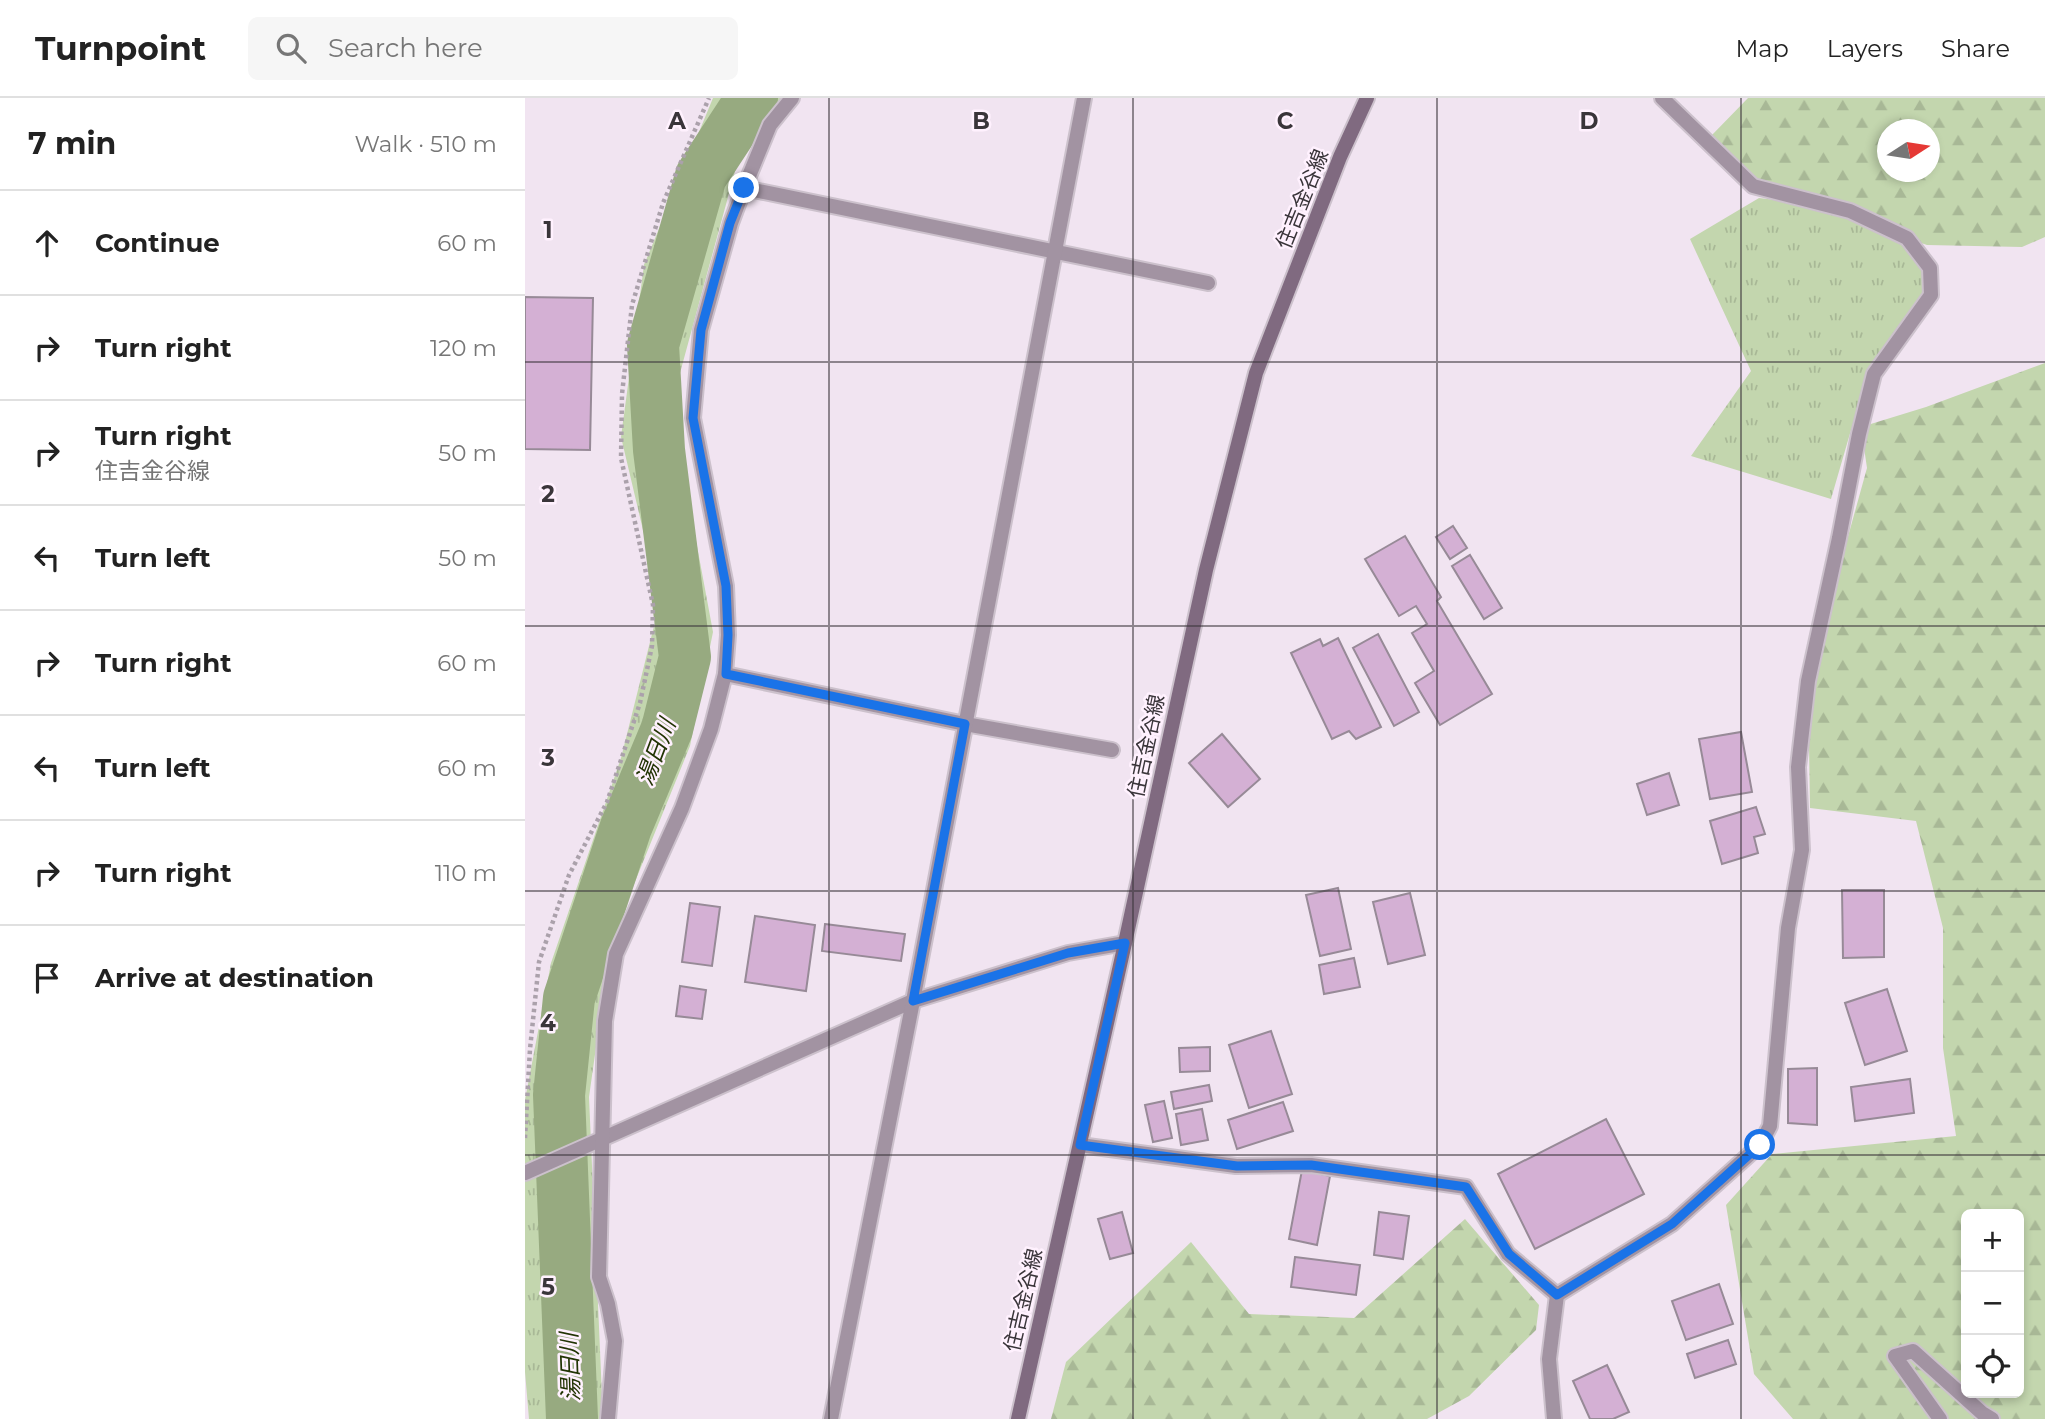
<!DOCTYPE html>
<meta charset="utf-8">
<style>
body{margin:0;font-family:Montserrat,"Noto Sans JP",sans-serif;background:#f6f6f6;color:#222}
.controls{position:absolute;right:21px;bottom:21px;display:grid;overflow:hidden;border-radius:10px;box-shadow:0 4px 10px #0003}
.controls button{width:63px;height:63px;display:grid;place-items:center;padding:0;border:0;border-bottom:2px solid #e0e0e0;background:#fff;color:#222;font:35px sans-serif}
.compass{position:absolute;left:1352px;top:21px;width:63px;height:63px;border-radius:50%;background:#fff;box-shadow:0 4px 10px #0003;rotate:78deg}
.stop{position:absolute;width:21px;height:21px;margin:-16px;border:5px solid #1a73e8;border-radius:50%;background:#fff}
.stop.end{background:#1a73e8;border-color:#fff;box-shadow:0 2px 7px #0008}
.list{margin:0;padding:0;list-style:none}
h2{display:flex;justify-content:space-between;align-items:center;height:91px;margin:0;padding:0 28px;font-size:30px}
h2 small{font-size:23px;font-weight:400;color:#767676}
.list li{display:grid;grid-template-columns:46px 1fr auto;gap:21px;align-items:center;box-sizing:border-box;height:105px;padding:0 28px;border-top:2px solid #e0e0e0}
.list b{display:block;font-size:26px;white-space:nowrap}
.list p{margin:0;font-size:23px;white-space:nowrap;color:#767676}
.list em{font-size:23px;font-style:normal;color:#767676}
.icon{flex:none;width:38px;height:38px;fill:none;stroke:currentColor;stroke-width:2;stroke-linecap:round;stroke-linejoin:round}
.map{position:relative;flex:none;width:1520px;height:1321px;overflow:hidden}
header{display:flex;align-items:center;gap:42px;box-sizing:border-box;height:98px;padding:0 35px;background:#fff;border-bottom:2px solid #e0e0e0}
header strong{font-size:33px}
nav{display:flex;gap:38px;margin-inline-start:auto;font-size:24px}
.search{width:490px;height:63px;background:#f6f6f6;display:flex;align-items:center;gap:18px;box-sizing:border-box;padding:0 24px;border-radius:10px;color:#767676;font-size:26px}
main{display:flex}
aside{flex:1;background:#fff}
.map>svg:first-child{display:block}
.grass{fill:url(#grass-tufts)}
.forest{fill:url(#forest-firs);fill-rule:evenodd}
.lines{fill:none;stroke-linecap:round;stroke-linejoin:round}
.river{stroke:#97aa80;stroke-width:52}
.building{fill:#d4b0d4;stroke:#978a97;stroke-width:2}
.street-casing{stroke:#ccc1cc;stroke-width:18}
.secondary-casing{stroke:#ccc1cc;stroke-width:18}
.path{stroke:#aba1ab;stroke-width:4.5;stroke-dasharray:3.5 3.5;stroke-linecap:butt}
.street{stroke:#a293a2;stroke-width:14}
.secondary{stroke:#806a80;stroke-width:14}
.route{stroke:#1a73e8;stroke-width:9}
.grid{fill:none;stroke:#3a353a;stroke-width:2;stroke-opacity:0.55}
.labels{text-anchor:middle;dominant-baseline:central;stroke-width:5;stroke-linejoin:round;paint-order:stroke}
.street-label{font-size:21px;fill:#3a353a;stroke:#fff1fe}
.water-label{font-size:23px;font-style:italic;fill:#223404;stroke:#fff1fe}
.grid-label{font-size:23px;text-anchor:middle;font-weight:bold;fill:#3a353a;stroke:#fff1fe;stroke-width:5;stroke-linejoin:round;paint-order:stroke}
</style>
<header>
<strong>Turnpoint</strong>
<div class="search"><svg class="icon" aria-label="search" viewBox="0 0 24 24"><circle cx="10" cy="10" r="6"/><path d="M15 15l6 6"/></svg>Search here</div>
<nav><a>Map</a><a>Layers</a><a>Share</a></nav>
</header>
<main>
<aside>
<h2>7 min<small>Walk · 510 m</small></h2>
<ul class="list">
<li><svg class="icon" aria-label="ahead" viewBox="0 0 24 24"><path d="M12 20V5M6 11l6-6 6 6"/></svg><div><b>Continue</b></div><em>60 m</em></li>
<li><svg class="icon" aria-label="right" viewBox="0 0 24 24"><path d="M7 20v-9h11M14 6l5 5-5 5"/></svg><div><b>Turn right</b></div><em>120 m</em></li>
<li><svg class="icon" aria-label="right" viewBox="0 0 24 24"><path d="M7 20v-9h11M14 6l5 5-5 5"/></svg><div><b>Turn right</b><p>住吉金谷線</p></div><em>50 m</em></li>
<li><svg class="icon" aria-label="left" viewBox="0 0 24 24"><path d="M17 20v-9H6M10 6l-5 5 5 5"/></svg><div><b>Turn left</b></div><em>50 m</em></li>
<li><svg class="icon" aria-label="right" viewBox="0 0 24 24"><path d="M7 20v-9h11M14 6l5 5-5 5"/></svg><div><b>Turn right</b></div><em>60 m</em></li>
<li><svg class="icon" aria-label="left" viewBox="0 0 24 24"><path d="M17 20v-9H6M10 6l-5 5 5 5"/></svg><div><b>Turn left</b></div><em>60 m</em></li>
<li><svg class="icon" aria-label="right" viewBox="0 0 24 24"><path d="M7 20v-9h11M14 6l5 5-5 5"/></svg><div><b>Turn right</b></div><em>110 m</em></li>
<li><svg class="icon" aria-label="arrive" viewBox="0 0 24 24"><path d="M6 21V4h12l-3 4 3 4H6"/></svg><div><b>Arrive at destination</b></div></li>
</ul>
</aside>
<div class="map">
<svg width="1520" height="1321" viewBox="0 0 1520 1321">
<defs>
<pattern id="grass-tufts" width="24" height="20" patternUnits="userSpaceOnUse" patternTransform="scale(1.75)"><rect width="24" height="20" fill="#c3d6ae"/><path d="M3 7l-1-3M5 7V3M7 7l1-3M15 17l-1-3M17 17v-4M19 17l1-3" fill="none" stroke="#a8b896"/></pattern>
<pattern id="forest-firs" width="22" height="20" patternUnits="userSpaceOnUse" patternTransform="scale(1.75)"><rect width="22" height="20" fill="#c3d6ae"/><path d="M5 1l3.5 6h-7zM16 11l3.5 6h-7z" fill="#a8b896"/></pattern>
</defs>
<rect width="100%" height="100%" fill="#f1e4f1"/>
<!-- grass -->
<g class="grass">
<polygon points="188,0 257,0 215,55 146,308 188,534 165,648 86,843 64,999 78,1321 4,1321 0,1274 0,1002 26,865 96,660 135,504 96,339 119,167"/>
<polygon points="1234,100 1311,109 1376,137 1398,173 1405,189 1349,276 1326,332 1306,401 1166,358 1226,273 1165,141"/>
</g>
<!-- forest -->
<g class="forest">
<path d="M 1223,0 L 1520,0 L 1520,139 L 1497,149 L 1402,147 L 1228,88 L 1187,37 ZM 1363,32 L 1405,32 L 1405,74 L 1363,74 Z"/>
<path d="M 1520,265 L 1520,1321 L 1268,1321 L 1229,1276 L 1201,1107 L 1247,1056 L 1431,1038 L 1418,950 L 1418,830 L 1391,723 L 1285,710 L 1283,583 L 1342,370 L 1336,329 L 1401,309 ZM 1441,1116 L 1494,1116 L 1494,1295 L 1441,1295 Z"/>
<polygon points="940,1121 1014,1207 1011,1232 944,1298 902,1321 526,1321 541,1264 666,1144 724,1216 829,1220"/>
</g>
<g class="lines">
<!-- river -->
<polyline class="river" points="47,1321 34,997 44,900 101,729 142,631 160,559 134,352 128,247 176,78 227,0"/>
</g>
<!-- building -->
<g class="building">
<polygon points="0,199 68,200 65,352 0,351"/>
<polygon points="928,428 942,450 925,461 911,439"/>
<polygon points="880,438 916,499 912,503 967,596 915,627 890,585 909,573 887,535 902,526 891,508 874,518 840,461"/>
<polygon points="945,457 977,510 959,521 927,468"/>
<polygon points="853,536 894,614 869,628 828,550"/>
<polygon points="813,540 856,629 831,641 824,633 807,641 766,555 795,541 798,548"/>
<polygon points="1216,634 1227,694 1185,701 1174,641"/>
<polygon points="697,636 735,681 703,709 664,665"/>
<polygon points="1144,675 1154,707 1122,717 1112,686"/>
<polygon points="1231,709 1240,736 1229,739 1233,755 1197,766 1185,723"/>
<polygon points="813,790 826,851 795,858 781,797"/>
<polygon points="1317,792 1359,792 1359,859 1318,860"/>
<polygon points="885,795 900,857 863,866 848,804"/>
<polygon points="165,805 195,809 187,868 157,864"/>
<polygon points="230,818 290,827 281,893 220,884"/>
<polygon points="300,826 380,836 376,863 297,853"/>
<polygon points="829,860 835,889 799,896 794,867"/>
<polygon points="155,888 181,892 177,921 151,918"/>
<polygon points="1362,891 1382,953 1340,967 1320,905"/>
<polygon points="746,933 767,996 724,1010 704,947"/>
<polygon points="685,949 685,973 655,974 654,950"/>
<polygon points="1292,970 1292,1027 1263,1025 1263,971"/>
<polygon points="1385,981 1389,1015 1330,1023 1326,989"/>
<polygon points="684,987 687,1003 649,1011 646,994"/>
<polygon points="639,1003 647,1040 628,1044 620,1007"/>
<polygon points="758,1004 768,1033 712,1051 703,1022"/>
<polygon points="677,1011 683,1042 656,1047 651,1016"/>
<polygon points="1081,1021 1119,1096 1010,1151 973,1076"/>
<polygon points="777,1072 805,1078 792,1147 764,1141"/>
<polygon points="597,1114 608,1155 585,1161 573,1121"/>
<polygon points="854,1114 884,1118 878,1161 849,1157"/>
<polygon points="770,1159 835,1167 831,1197 766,1189"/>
<polygon points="1194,1186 1208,1226 1161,1242 1147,1203"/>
<polygon points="1203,1242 1211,1266 1170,1280 1162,1256"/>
<polygon points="1082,1267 1104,1314 1088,1321 1065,1321 1048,1283"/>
</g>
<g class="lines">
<defs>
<g id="street">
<polyline points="219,90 683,185"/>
<polyline points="200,576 440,626 587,652"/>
<polyline points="555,1047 711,1068 786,1067 941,1089 983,1156 1032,1197"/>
<polyline points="0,1075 388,903 543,855 600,845"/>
<polyline points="1032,1197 1147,1126 1235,1047 1245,1028 1263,830 1277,752 1273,669 1283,583 1314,440 1334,336 1349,276 1406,197 1405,170 1382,140 1325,113 1228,88 1137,0"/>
<polyline points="83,1321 90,1243 83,1206 74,1179 80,923 91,856 157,710 186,631 200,576 203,537 201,488 168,320 176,232 206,125 219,90 245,27 267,0"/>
<polyline points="306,1321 388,903 559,0"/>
<polyline points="1029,1321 1024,1261 1032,1197"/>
<polyline points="1415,1321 1370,1258 1388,1253 1457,1315 1467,1321"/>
</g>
<polyline id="secondary" points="493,1321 600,845 681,472 731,275 815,59 842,0"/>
</defs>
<!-- street casing -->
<use href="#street" class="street-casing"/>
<!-- secondary casing -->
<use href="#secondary" class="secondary-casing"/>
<!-- path -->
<polyline class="path" points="0,1040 5,951 14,864 44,777 82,704 115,605 127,548 128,507 96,360 97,296 107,207 138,105 184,0"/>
<!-- street -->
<use href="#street" class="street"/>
<!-- secondary -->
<use href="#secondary" class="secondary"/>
</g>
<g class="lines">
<!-- route -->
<polyline class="route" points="219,90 205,125 176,232 168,320 201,488 203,537 201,576 440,626 388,903 543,855 600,845 555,1047 712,1068 786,1067 941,1089 984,1156 1032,1197 1147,1126 1235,1047"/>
</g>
<!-- grid -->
<path class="grid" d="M 304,0 L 304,1321M 608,0 L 608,1321M 912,0 L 912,1321M 1216,0 L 1216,1321M 0,264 L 1520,264M 0,528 L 1520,528M 0,793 L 1520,793M 0,1057 L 1520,1057"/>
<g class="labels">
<!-- street labels -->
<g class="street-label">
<text transform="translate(777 101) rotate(-68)">住吉金谷線</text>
<text transform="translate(621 648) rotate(-78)">住吉金谷線</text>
<text transform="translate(498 1202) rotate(-77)">住吉金谷線</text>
</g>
<!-- water labels -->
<g class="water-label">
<text transform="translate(131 654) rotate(-69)">湯日川</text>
<text transform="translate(45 1269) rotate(-92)">湯日川</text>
</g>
</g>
<g class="grid-label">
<text x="152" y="31">A</text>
<text x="456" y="31">B</text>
<text x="760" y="31">C</text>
<text x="1064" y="31">D</text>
<text x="23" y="140">1</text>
<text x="23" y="404">2</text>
<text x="23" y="668">3</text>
<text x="23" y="933">4</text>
<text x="23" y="1197">5</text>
</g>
</svg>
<div class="controls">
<button>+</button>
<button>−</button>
<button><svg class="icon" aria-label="locate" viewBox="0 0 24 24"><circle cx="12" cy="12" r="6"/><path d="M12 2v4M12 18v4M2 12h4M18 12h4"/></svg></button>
</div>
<svg class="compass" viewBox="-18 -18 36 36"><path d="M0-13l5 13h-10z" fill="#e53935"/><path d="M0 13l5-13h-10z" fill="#767676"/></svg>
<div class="stop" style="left:1235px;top:1047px"></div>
<div class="stop end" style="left:219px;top:90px"></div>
</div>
</main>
